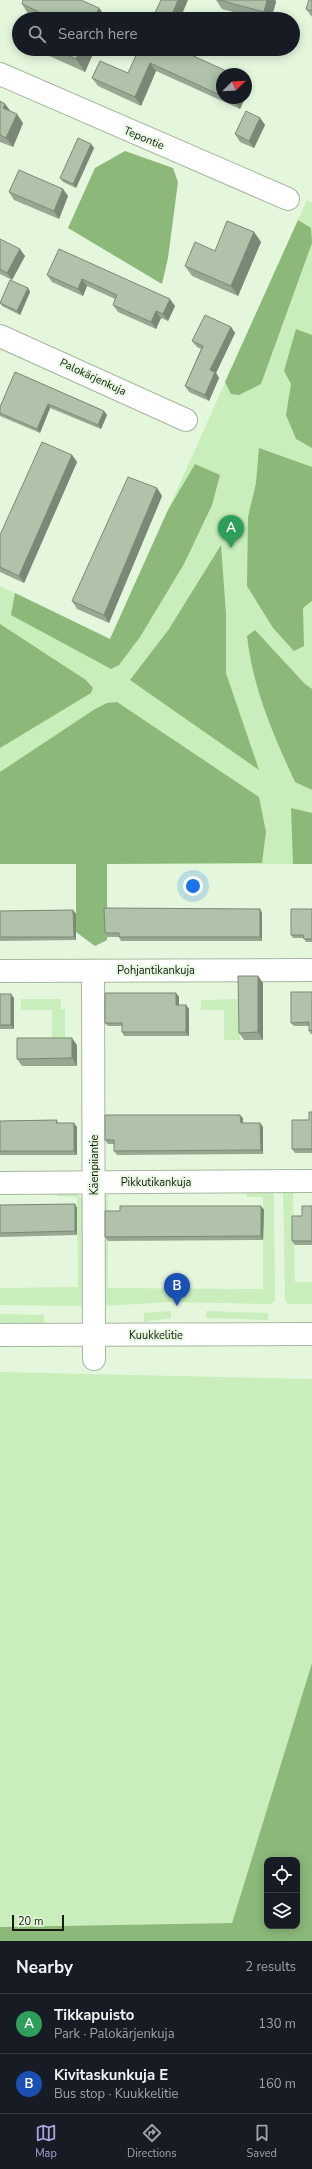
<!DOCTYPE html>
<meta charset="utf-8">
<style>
body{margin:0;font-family:"Nunito Sans",sans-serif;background:#20242c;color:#f1f3f6}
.controls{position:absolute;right:12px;bottom:12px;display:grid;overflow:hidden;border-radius:8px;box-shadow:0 2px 10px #0003}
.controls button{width:36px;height:36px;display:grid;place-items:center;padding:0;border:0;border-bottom:1px solid #363941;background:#171b24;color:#f1f3f6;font:20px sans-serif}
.compass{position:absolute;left:216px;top:68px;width:36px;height:36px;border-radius:50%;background:#171b24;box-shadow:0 2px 10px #0003;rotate:66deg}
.scale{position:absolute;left:12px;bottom:10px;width:52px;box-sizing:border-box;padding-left:4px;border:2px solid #181e15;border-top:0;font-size:11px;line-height:14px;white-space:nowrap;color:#181e15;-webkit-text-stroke:3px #e4f7dd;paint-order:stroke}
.you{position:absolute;left:193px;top:886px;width:14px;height:14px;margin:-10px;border:3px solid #fff;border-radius:50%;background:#1a73e8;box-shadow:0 0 0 6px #1a73e833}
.badge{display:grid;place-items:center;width:26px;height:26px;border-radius:50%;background:#ada2da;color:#fff;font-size:13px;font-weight:700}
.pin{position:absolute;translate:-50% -33px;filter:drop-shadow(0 1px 2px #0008)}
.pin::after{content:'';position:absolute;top:21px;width:14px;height:12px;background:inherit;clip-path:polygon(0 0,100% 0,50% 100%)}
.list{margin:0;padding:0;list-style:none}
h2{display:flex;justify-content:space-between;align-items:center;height:52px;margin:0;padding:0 16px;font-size:17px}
h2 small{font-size:13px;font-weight:400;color:#9ea1a6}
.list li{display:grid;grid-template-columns:26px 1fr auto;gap:12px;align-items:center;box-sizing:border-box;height:60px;padding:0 16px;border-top:1px solid #363941}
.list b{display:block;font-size:15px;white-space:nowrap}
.list p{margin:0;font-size:13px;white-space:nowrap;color:#9ea1a6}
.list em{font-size:13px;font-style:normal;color:#9ea1a6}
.icon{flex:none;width:22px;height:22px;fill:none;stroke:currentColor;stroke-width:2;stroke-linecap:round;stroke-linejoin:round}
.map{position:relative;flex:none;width:312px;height:1941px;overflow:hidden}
.search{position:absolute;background:#171b24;box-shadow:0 2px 10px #0003;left:12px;right:12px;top:12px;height:44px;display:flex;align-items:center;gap:10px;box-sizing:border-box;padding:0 14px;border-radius:22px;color:#9ea1a6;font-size:15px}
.sheet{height:172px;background:#171b24}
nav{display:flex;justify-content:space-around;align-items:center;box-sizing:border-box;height:56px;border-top:1px solid #363941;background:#171b24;font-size:11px;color:#9ea1a6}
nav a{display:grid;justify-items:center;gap:2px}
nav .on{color:#ada2da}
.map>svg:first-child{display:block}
.green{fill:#c9eebb}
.forest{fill:#8cb87a;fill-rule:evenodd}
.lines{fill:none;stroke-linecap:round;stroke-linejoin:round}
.minor-casing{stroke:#a6b79f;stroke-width:24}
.minor{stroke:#fff;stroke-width:22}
.wall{fill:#97a792}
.shaded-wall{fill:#7b8877}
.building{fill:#b0c2aa;stroke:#7b8877}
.labels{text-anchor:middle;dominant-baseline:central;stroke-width:3.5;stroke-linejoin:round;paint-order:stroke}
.street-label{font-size:11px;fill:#181e15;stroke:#e4f7dd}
</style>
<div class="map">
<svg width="312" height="1941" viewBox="0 0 312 1941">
<rect width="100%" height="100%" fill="#e4f7dd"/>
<!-- green -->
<g class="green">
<polygon points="307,200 312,203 312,864 107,864 107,940 95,946 76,932 76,864 0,864 0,586 110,639"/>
<polygon points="21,999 61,999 61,1009 65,1009 65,1042 52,1042 52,1010 21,1010"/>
<polygon points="239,999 240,1040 224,1040 224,1010 201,1010 201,1000"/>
<polygon points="274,1189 275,1300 271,1304 170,1302 103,1306 102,1196 106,1192 108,1196 108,1288 263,1289 263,1197 246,1197 247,1192"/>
<polygon points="293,1189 295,1282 312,1282 312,1304 288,1304 285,1299 283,1190"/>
<polygon points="74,1191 83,1199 83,1306 0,1305 0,1288 78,1287 77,1197 57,1196 57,1194"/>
<polygon points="171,1311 171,1318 144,1322 144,1313"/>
<polygon points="206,1311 268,1313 268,1320 206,1318"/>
<polygon points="0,1314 44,1315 45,1325 0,1325"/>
<polygon points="0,1372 312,1379 312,1663 232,1923 0,1927"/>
</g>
<!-- forest -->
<g class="forest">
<polygon points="125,151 173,168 178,182 168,258 162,284 68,228 95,168"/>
<polygon points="298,220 311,228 312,243 261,384 239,395 231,394 225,382"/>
<polygon points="296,329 312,335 312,448 296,439 286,415 291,384 284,371"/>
<polygon points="259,448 312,467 312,601 303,608 304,646 294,651 273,628 247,586 248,517 256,483"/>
<polygon points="195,464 220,475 212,505 184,564 140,637 119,665 111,669 11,615 15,593 110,639 168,510"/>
<polygon points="221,545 226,614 226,673 259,770 130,680 169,629"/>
<polygon points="0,624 86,680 93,688 91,693 0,748"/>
<path d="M 255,630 L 305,684 L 312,689 L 312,790 L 295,782 C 273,734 253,689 247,636 Z"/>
<polygon points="117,702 259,797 266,832 262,863 107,864 107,940 95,946 76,932 76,864 0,864 0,772 95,709 107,703"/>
<polygon points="291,808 312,813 312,864 293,864"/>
<path d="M 312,1663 L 312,1941 L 0,1941 L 0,1927 L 232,1923 ZM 267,1860 L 297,1860 L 297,1926 L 267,1926 Z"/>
</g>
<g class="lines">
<defs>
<g id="minor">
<polyline points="0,74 288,199"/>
<polyline points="0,336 186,420"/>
<polyline points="0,971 312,970"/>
<polyline points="93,971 94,1359"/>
<polyline points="0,1183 312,1181"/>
<polyline points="0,1335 312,1334"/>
</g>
</defs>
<!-- minor casing -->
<use href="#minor" class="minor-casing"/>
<!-- minor -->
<use href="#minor" class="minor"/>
</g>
<!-- wall -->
<g class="wall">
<polygon points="216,0 275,0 276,2 271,19 259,19 222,9"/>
<polygon points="312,0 312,17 306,9"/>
<polygon points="22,4 99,8 107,19 35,19 30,17"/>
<polygon points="36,49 95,49 85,72 36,50"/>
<polygon points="139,49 222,74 222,98 245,98 240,109 156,71 141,106 98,86 92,78 128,73"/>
<polygon points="0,101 5,104 10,111 23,123 13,147 0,142"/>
<polygon points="260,118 265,125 254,148 240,142 235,134"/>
<polygon points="91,144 94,148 76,188 63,182 60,178"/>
<polygon points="63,189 68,196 59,219 14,200 9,192"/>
<polygon points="254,232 261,242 238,296 192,276 185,266 215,251"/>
<polygon points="0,239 25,256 12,280 0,274"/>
<polygon points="59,249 175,306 168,321 161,318 156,329 118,312 113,305 115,299 87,286 83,296 52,282 47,275"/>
<polygon points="28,288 30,292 20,315 2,306 0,303 0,302"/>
<polygon points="231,327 235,333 216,373 219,378 209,401 189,392 185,386 201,349 197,347 192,341"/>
<polygon points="15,372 104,411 107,415 101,429 50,408 40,433 0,416 0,407"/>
<polygon points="72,455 77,462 24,583 0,572 0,535"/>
<polygon points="157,488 162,496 109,623 77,609 72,601"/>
<polygon points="260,909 262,913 262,941 121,941 119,937 107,937 105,933"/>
<polygon points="312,909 312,942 306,942 304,938 293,938 291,935"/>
<polygon points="73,910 76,914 76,940 0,941 0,911"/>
<polygon points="258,976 263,983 263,1040 244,1040 239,1033"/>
<polygon points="312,992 312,1034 311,1034 309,1031 309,1026 294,1026 291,1023"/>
<polygon points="176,993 179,997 179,1005 186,1005 189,1009 189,1036 124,1036 122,1032 122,1026 108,1026 105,1023"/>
<polygon points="0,994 14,998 14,1029 0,1029"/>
<polygon points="77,1045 77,1066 22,1066 17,1059"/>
<polygon points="312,1112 312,1153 295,1153 292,1149 309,1120"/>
<polygon points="243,1118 243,1123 260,1123 263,1127 263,1154 117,1155 114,1151 114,1144 108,1144 105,1140"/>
<polygon points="57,1120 58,1123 77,1127 77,1155 0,1155 0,1121"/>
<polygon points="75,1204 77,1208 77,1235 0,1237 0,1205"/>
<polygon points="261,1206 264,1210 263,1240 108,1241 105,1237 120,1211"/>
<polygon points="312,1206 312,1245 295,1245 292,1241 302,1216"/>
</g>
<!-- shaded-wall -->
<g class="shaded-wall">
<polygon points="178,0 188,0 180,19 170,19"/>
<polygon points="267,0 275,0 276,2 271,19 268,19 264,12"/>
<polygon points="99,8 107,19 94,19"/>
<polygon points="81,49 95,49 85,72 76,59"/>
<polygon points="150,63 156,71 141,106 135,97"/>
<polygon points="246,82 250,87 246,95"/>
<polygon points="235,98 245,98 240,109 234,101"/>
<polygon points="5,104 12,113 3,108"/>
<polygon points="17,114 23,123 13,147 6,138"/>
<polygon points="260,118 265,125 254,148 249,141"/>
<polygon points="91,144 94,148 76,188 73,184"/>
<polygon points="63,189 68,196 59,219 54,211"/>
<polygon points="254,232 261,242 238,296 231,286"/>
<polygon points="20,249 25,256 12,280 7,273"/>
<polygon points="82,279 87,286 83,296 78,289"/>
<polygon points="28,288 30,292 20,315 17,311"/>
<polygon points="170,299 175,306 168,321 163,314"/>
<polygon points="156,311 161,318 156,329 151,322"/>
<polygon points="231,327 235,333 216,373 219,378 209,401 205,395 210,370"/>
<polygon points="48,404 50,408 40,433 37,429"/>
<polygon points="104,411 107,415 101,429 98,425"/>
<polygon points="72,455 77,462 24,583 19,576"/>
<polygon points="157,488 162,496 109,623 104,615"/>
<polygon points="260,909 262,913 262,941 260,937"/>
<polygon points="73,910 76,914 76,940 74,937"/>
<polygon points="258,976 263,983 263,1040 258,1032"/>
<polygon points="176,993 179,997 179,1009 176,1005"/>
<polygon points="11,994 14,998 14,1029 11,1025"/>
<polygon points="186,1005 189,1009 189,1036 186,1032"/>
<polygon points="72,1038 77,1045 77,1066 72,1058"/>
<polygon points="240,1115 243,1118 243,1127 241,1123"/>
<polygon points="74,1123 77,1127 77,1155 74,1151"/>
<polygon points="260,1123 263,1127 263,1154 261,1150"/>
<polygon points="75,1204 77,1208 77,1235 75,1231"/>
<polygon points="261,1206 264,1210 263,1240 261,1236"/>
</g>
<!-- building -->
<g class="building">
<polygon points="23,0 81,0 99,8 94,19 36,19 39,12 22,4"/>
<polygon points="161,0 178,0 170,19 152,19"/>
<polygon points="219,0 267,0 264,12"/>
<polygon points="309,0 312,0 312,11 306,9"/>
<polygon points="54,49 81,49 76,59"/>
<polygon points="139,49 178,49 233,74 222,74 222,96 150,63 135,97 92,78 100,61 128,73"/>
<polygon points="227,98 235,98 234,101"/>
<polygon points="0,101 5,104 3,108 17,114 6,138 0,135"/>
<polygon points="246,111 260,118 249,141 235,134"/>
<polygon points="78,138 91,144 73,184 60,178"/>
<polygon points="19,170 63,189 54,211 9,192"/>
<polygon points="227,221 254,232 231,286 185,266 195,242 215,251"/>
<polygon points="0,239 20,249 7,273 0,269"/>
<polygon points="59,249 170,299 163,314 156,311 151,322 113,305 117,295 82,279 78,289 47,275"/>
<polygon points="10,280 28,288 17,311 0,303"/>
<polygon points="205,315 231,327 210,370 215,372 205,395 185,386 203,346 192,341"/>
<polygon points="15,372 104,411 98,425 48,404 37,429 0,413 0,407"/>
<polygon points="42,442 72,455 19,576 0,567 0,535"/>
<polygon points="128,477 157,488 104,615 72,601"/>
<polygon points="104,908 260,909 260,937 119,937 119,933 105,933"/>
<polygon points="291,909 312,909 312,939 304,939 303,935 291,935"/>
<polygon points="73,910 74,937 0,937 0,911"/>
<polygon points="238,976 258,976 258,1032 239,1033"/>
<polygon points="291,992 312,992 312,1030 309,1031 309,1022 291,1023"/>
<polygon points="105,993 176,993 176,1005 186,1005 186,1032 122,1032 122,1023 105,1023"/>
<rect x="0" y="994" width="11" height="31"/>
<polygon points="17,1038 72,1038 72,1058 17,1059"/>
<polygon points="309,1112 312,1112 312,1149 292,1149 292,1120 309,1120"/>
<polygon points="105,1115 240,1115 241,1123 260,1123 261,1150 114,1151 114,1140 105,1140"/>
<polygon points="57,1120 56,1123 74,1123 74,1151 0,1151 0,1121"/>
<polygon points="75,1204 75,1231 0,1233 0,1205"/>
<polygon points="120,1206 261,1206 261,1236 105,1237 105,1211 120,1211"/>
<polygon points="302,1206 312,1206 312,1241 292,1241 292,1216 302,1216"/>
</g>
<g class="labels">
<!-- street labels -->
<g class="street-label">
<text transform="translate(144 138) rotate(23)">Tepontie</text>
<text transform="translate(93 377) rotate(25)">Palokärjenkuja</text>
<text x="156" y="970">Pohjantikankuja</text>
<text transform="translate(94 1165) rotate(-90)">Käenpiiantie</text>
<text x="156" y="1182">Pikkutikankuja</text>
<text x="156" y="1335">Kuukkelitie</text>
</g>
</g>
</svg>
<div class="controls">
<button><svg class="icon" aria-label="locate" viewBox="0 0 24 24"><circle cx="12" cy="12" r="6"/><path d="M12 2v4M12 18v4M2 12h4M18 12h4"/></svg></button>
<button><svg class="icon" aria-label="layers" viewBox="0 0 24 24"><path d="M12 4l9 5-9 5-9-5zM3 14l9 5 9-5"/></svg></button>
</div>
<svg class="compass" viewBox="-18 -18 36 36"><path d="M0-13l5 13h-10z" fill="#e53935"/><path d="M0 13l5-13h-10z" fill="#9ea1a6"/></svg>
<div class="scale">20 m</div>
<div class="you"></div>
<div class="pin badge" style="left:231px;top:548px;background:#2e9e5b">A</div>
<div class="pin badge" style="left:177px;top:1306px;background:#1a4fb4">B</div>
<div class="search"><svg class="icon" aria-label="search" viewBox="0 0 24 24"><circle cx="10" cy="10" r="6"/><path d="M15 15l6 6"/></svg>Search here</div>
</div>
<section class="sheet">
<h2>Nearby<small>2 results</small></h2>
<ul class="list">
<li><span class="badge" style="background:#2e9e5b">A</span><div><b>Tikkapuisto</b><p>Park · Palokärjenkuja</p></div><em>130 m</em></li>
<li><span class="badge" style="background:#1a4fb4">B</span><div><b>Kivitaskunkuja E</b><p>Bus stop · Kuukkelitie</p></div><em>160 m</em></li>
</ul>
</section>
<nav>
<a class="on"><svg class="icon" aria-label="map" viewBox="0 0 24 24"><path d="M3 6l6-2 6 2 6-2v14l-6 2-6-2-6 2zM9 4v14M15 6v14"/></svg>Map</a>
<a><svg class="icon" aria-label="directions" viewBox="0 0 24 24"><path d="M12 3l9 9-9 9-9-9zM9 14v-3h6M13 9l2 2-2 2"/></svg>Directions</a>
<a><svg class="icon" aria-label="saved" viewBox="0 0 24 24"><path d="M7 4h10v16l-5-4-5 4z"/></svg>Saved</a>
</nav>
